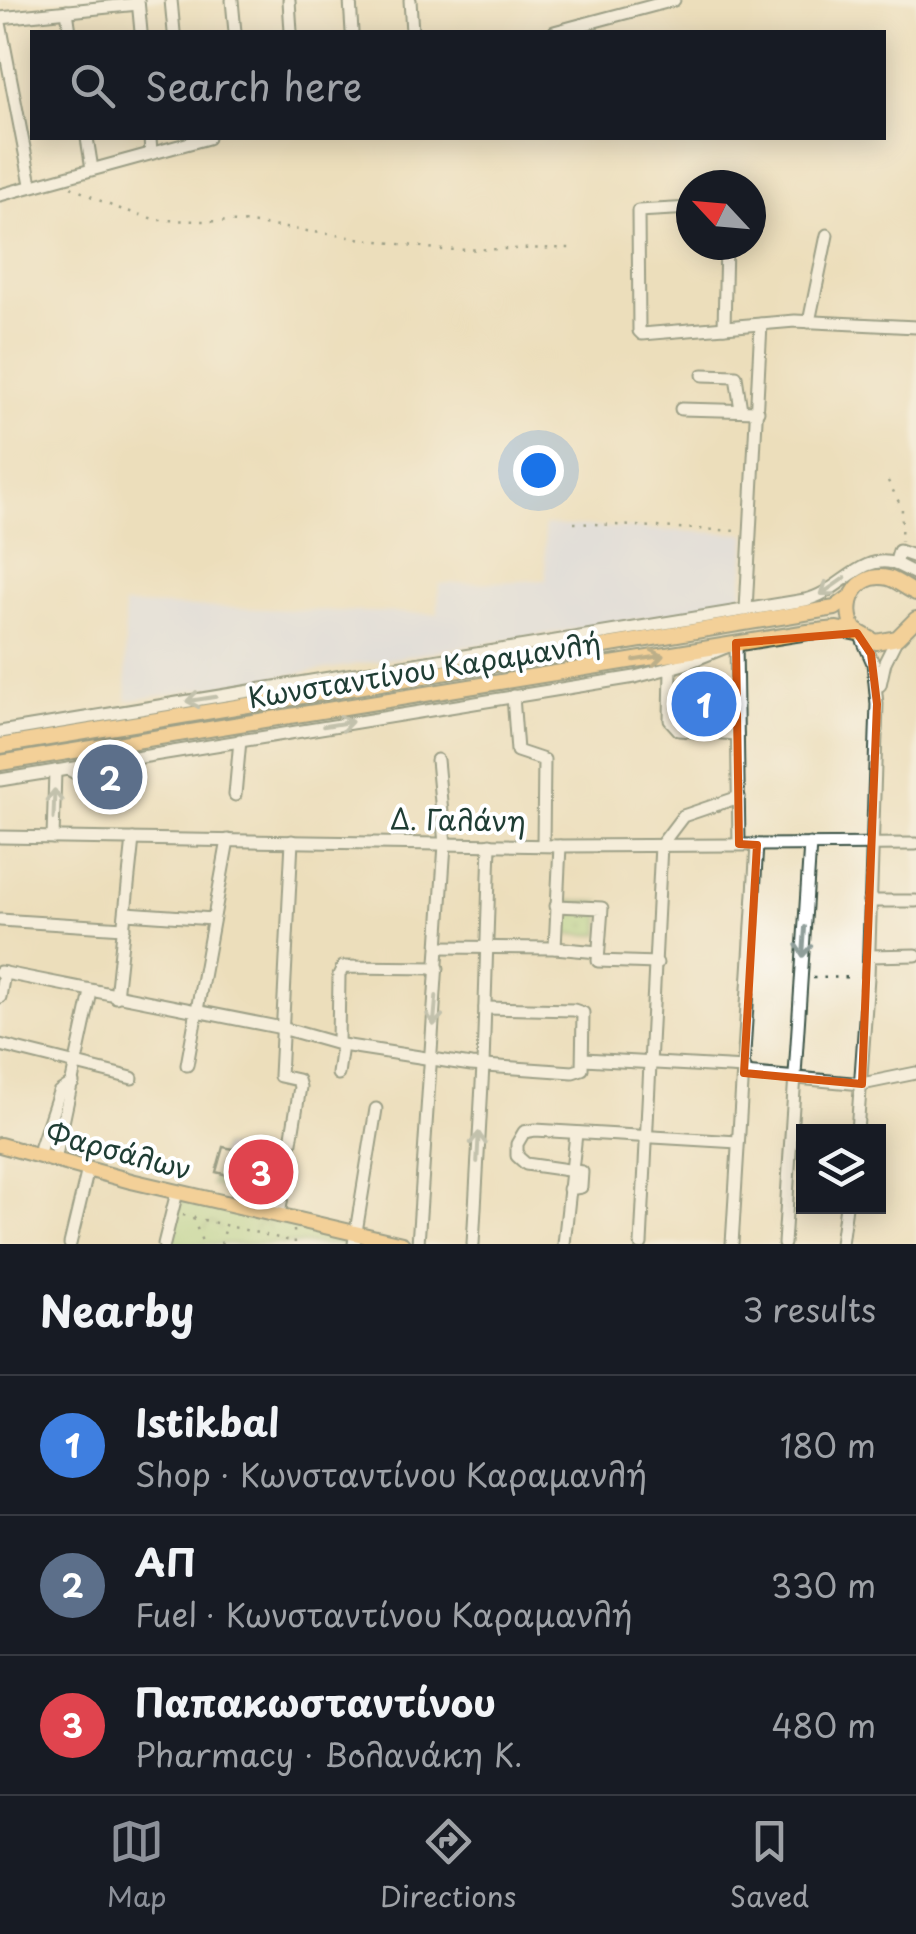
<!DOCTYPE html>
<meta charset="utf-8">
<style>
body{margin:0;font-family:"Playpen Sans",sans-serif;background:#242831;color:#f1f3f6}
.controls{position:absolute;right:30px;bottom:30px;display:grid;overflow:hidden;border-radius:0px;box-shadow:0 5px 25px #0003}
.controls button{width:90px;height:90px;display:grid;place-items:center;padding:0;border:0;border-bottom:2px solid #363941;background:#171b24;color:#f1f3f6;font:50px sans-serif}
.compass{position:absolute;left:676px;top:170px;width:90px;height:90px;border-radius:50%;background:#171b24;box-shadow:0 5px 25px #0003;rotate:296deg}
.you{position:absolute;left:538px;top:470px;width:35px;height:35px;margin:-25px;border:8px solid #fff;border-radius:50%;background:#1a73e8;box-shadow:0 0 0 15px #1a73e833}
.badge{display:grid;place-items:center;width:65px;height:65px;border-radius:50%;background:#8c9099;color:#fff;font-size:32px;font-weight:700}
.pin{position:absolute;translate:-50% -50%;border:5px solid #fff;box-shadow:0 2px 10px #0006}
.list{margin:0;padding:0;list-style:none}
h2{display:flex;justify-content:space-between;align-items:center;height:130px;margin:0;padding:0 40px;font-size:42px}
h2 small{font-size:32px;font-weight:400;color:#9ea1a6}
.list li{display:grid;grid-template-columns:65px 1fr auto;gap:30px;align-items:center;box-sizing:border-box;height:140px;padding:0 40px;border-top:2px solid #363941}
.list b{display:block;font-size:38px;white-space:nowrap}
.list p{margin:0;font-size:32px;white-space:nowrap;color:#9ea1a6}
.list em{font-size:32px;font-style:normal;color:#9ea1a6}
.icon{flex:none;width:55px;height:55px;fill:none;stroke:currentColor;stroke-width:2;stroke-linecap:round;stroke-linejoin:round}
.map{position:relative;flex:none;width:916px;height:1244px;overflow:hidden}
.search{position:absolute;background:#171b24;box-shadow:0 5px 25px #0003;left:30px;right:30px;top:30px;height:110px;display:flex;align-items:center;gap:25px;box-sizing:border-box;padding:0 35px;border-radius:0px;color:#9ea1a6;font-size:38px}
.sheet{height:550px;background:#171b24}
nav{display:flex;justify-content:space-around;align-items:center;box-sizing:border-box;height:140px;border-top:2px solid #363941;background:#171b24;font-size:28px;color:#9ea1a6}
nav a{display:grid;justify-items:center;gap:5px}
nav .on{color:#8c9099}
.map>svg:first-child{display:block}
.built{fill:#d0daf9}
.grass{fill:url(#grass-dots);stroke:#61885c;stroke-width:2.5}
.park{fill:url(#park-crowns);stroke:#61885c;stroke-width:2.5}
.garden{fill:#a3d483;stroke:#61885c;stroke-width:2.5}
.building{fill:#baaae5}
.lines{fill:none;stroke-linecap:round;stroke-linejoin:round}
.minor-casing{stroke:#3e5548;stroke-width:15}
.major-casing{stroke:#3e5548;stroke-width:18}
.path{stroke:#3e5548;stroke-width:2.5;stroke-dasharray:2.5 8;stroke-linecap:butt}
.minor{stroke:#fff;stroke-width:11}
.major{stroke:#fabe6d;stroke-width:14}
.oneway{stroke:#8f9e9a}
.oneway2{stroke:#82774e}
.marked{fill:none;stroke:#d45610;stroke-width:8;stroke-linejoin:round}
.labels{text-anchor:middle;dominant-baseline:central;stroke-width:8;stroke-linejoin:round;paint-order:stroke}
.street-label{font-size:28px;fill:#1f3d34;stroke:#fff}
</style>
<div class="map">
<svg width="916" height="1244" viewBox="0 0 916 1244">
<defs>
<pattern id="grass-dots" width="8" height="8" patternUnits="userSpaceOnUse" patternTransform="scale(2.5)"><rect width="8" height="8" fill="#a3d483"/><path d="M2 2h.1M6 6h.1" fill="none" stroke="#84ad6c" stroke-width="1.8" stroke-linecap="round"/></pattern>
<pattern id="park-crowns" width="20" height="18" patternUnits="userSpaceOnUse" patternTransform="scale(2.5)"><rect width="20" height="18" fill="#a3d483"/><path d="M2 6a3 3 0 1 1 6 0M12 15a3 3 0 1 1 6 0" fill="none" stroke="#84ad6c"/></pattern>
</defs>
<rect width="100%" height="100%" fill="#fff"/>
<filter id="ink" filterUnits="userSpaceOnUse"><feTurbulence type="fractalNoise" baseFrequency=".01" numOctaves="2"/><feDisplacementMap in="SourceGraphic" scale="20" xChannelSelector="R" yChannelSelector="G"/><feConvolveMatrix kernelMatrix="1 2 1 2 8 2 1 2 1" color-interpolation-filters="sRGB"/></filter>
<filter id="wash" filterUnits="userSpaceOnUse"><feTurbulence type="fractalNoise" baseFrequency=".0048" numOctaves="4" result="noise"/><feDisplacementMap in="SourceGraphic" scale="40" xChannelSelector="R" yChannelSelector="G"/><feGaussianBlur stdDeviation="2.25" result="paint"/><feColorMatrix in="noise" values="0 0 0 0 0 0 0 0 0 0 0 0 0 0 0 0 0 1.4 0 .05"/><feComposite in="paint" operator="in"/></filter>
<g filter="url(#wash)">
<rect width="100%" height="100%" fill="#ecdebb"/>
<!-- built -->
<polygon class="built" points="544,525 747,534 741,603 127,701 124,605 438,614 439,584 546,580"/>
<!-- grass -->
<polygon class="grass" points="565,901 601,902 600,935 564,934"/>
<!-- park -->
<polygon class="park" points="180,1199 352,1239 351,1244 170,1244"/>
<!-- garden -->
<polygon class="garden" points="222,1147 253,1152 246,1193 211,1185"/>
<g id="blocks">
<!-- building -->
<polygon class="building" points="223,1147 234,1149 233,1156 253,1159 255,1150 270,1153 266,1176 248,1173 247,1180 216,1172"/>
</g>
</g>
<g filter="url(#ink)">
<use href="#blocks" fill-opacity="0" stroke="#3e5548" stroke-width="2.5"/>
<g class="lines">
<defs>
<g id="minor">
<polyline points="138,0 141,32"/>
<polyline points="171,0 174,32"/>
<polyline points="232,0 235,32"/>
<polyline points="289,0 291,32"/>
<polyline points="350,0 352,32"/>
<polyline points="410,0 412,32"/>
<polyline points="67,11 70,32"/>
<polyline points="0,18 138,4"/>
<polyline points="0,23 31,184"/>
<polyline points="554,32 674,0"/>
<polyline points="87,138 92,169"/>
<polyline points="150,138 151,153"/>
<polyline points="0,195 208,138"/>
<polyline points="691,208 638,211 639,331 642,334 795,321 916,327"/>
<polyline points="809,322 827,235"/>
<polyline points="724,327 726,245"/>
<polyline points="703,375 736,376 741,410"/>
<polyline points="681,409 758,411"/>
<polyline points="895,564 899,551 916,557"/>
<polyline points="746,610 761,324"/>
<polyline points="671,668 670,720 679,730 737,734"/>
<polyline points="880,685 885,662 897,638"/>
<polyline points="513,696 517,751 544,760 543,845"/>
<path d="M 0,732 L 805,600 C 839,593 860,554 893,563 C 901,566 909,571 916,574"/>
<polyline points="68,769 82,777 111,773 120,760"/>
<polyline points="0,780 635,677 684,664 736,643 739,844"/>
<polyline points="235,795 240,740"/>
<polyline points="0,837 560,846 916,844"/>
<polyline points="53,838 55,771"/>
<polyline points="869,901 916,901"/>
<polyline points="556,906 602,908 598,961 657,963"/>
<polyline points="126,913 213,919"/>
<polyline points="0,920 124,928"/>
<polyline points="440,947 555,948 598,952"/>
<polyline points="555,948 560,846"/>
<polyline points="869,956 916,955"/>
<polyline points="0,972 282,1028 342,1045 471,1065 573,1072 582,1069 583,1013 574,1010 485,1008"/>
<polyline points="0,997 4,973"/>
<polyline points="116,997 133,839"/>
<polyline points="338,1043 339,975 343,967 438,968"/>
<polyline points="0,1045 132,1078"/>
<polyline points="584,1059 745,1068"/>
<polyline points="187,1065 228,840"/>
<polyline points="744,1073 862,1084 916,1073"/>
<polyline points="338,1074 342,1045"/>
<polyline points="857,1132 868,977 877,704 873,663 861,636"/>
<polyline points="38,1155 59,1092 73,1083"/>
<polyline points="55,1160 91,992"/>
<polyline points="569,1189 581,1187 582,1172 526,1164 517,1156 517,1144 524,1132 535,1130 738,1142"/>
<polyline points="279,1215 300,1087 298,1080 280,1076 292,841"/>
<polyline points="70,1244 88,1169"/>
<polyline points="164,1244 177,1192"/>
<polyline points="354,1244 376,1109"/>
<polyline points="418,1244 445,844 437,760"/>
<polyline points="473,1244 483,1066 490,844"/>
<polyline points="564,1244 576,1134"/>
<polyline points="641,1244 661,845 683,816 739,797"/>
<polyline points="732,1244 757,845"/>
<polyline points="784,1244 810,844"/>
<polyline points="841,1244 846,1206"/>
</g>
<g id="major">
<path d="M 916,593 C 907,589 898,581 888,578 C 856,571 840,606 855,630 L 876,642 L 897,638 L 916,619"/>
<polyline points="0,746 835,608 850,597"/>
<polyline points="0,763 808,632 837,629 857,633"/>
<polyline points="0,1145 131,1181 402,1244"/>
</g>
</defs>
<!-- minor casing -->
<use href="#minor" class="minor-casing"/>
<!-- major casing -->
<use href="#major" class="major-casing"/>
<!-- path -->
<g class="path">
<polyline points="71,187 114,207 157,220 242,222 443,250 571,248"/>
<polyline points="888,481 902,508 901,541"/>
<polyline points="574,523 739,531"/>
<polyline points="813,978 855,977"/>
<polyline points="183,1215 295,1242"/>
<polyline points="193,1218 203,1244"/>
<polyline points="294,1230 295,1244"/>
<polyline points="221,1244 226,1227"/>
</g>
<!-- minor -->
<use href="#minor" class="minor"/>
<!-- major -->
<use href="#major" class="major"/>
</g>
<!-- one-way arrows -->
<defs><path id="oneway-shaft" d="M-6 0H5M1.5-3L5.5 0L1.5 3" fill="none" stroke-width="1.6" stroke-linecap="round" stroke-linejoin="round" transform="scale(2.5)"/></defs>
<g class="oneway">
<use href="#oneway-shaft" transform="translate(833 586) rotate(145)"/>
<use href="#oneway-shaft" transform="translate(201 699) rotate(171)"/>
<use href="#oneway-shaft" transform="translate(338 724) rotate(-9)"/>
<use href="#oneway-shaft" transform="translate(54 804) rotate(-88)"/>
<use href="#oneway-shaft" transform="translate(804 942) rotate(94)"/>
<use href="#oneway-shaft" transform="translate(435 1011) rotate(95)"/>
<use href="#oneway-shaft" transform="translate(478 1147) rotate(-87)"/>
</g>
<use class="oneway2" href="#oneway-shaft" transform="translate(649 658) rotate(-9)"/>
</g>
<!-- marked area -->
<path d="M0 0H916V1244H0ZM 857,633 L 871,654 L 877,704 L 862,1084 L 744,1073 L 757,845 L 739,844 L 736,643 Z" fill="#ecdebb" fill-opacity=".55" fill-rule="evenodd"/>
<path class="marked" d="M 857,633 L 871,654 L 877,704 L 862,1084 L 744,1073 L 757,845 L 739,844 L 736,643 Z"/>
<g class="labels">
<!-- street labels -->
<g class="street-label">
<text transform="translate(424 669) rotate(-9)">Κωνσταντίνου Καραμανλή</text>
<text transform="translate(458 819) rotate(1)">Δ. Γαλάνη</text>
<text transform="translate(119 1150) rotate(15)">Φαρσάλων</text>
</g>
</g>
</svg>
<div class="controls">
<button><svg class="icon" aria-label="layers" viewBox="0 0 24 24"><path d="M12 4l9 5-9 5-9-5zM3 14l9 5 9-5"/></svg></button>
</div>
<svg class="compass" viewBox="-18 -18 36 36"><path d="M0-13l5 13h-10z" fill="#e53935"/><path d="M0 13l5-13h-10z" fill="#9ea1a6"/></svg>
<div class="you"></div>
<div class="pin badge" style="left:704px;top:704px;background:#3f7fe0">1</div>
<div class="pin badge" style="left:110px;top:777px;background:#5c6f8a">2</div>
<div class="pin badge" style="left:261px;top:1172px;background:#e0444e">3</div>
<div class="search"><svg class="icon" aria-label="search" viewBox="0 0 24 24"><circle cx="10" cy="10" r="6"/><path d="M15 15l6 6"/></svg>Search here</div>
</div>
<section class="sheet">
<h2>Nearby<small>3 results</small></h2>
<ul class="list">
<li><span class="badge" style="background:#3f7fe0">1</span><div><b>Istikbal</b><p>Shop · Κωνσταντίνου Καραμανλή</p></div><em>180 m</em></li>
<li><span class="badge" style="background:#5c6f8a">2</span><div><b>ΑΠ</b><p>Fuel · Κωνσταντίνου Καραμανλή</p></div><em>330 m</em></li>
<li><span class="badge" style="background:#e0444e">3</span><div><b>Παπακωσταντίνου</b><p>Pharmacy · Βολανάκη Κ.</p></div><em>480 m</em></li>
</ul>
</section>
<nav>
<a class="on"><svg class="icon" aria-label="map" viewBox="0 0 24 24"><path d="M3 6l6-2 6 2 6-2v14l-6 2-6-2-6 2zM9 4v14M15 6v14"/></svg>Map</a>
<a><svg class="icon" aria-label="directions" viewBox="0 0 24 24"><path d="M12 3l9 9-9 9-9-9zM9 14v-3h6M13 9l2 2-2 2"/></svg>Directions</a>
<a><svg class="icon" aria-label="saved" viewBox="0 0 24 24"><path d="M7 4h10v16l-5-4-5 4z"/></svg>Saved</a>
</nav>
